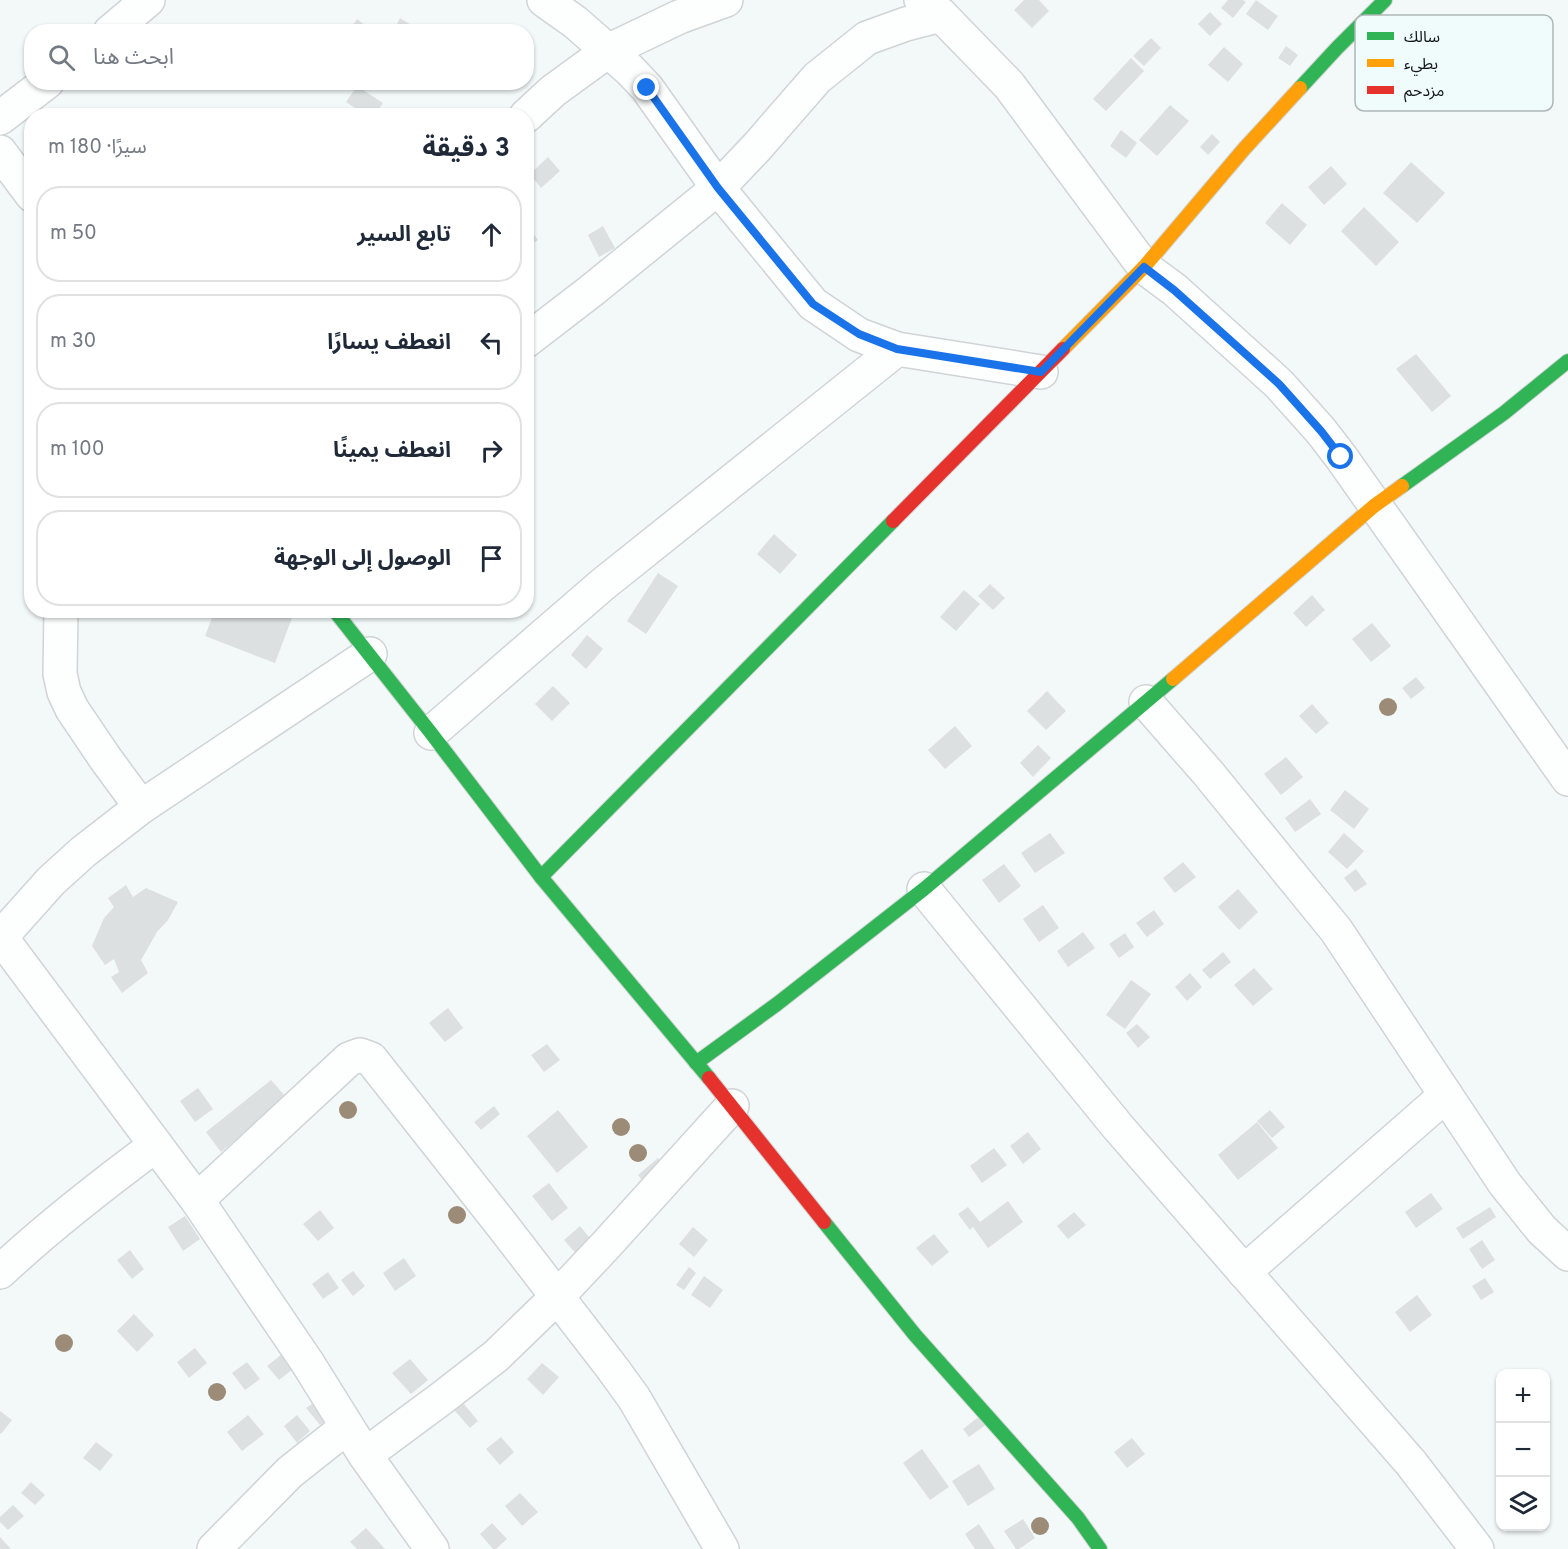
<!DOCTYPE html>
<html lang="ar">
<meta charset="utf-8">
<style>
body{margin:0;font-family:Overpass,"Noto Sans Arabic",sans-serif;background:#f6f6f7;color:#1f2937;direction:rtl}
.controls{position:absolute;right:18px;bottom:18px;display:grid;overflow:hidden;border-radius:12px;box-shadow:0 2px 4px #0004}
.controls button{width:54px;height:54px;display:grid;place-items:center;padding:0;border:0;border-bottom:2px solid #e0e1e3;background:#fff;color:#1f2937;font:30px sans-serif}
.stop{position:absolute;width:18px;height:18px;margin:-14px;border:4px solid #1a73e8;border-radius:50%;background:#fff}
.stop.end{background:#1a73e8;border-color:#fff;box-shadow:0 2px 6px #0008}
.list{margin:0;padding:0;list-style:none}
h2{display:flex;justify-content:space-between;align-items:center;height:78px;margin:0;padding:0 24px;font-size:26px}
h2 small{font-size:20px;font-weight:400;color:#747a83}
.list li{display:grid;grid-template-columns:39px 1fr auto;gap:18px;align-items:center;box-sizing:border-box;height:96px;margin:0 12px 12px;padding:0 12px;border:2px solid #e0e1e3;border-radius:24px}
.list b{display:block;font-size:22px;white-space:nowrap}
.list em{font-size:20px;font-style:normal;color:#747a83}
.icon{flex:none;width:33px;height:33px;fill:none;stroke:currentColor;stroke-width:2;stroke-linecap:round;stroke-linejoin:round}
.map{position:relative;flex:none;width:1568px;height:1549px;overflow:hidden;direction:ltr}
.search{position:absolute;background:#fff;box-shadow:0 2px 4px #0004;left:24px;top:24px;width:510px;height:66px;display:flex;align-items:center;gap:15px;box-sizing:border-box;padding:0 21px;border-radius:24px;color:#747a83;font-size:22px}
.panel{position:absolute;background:#fff;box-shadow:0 2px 4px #0004;left:24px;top:108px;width:510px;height:510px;border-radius:24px;direction:rtl}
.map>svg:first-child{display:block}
.building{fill:#dce0e0}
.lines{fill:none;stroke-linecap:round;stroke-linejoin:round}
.street-casing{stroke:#d0d4d4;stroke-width:36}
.fast-casing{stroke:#d0d4d4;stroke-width:16}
.slow-casing{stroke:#d0d4d4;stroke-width:16}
.jam-casing{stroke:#d0d4d4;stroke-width:16}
.street{stroke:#fdfefe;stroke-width:33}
.fast{stroke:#30b455;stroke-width:14}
.slow{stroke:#ff9f0a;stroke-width:14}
.jam{stroke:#e5322d;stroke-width:14}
.tree{fill:#9c8b77}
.route{stroke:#1a73e8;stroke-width:8}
.key{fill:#f0fcfc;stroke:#aeb7b7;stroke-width:1.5}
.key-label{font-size:16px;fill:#131717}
</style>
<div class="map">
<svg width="1568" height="1549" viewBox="0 0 1568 1549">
<rect width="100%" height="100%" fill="#f3f9f9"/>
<!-- building -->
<g class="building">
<polygon points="1024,0 1039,0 1049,11 1032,28 1014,10"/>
<polygon points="1228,0 1243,0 1246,2 1233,18 1221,8"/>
<polygon points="1256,0 1278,16 1268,30 1246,14"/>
<polygon points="1210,12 1222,24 1210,36 1198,24"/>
<polygon points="400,18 419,30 418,32 393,32"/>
<polygon points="357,19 374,32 348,32"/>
<polygon points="1151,38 1161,48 1144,66 1133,56"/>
<polygon points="1286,46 1298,55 1290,66 1278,58"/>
<polygon points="1224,47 1243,64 1228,82 1208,65"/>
<polygon points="1131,58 1144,71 1106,111 1093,99"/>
<polygon points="357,86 383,103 374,116 367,116 346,102"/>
<polygon points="1170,105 1189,121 1157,156 1139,140"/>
<polygon points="1121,130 1137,143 1126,158 1110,146"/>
<polygon points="1212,134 1220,142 1208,155 1200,147"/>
<polygon points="548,157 560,171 541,188 530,174"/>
<polygon points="1411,162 1445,193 1417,223 1383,193"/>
<polygon points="1331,166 1347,184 1324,205 1308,187"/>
<polygon points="1282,203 1307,225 1290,245 1265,223"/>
<polygon points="1364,207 1399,242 1376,266 1341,231"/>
<polygon points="526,224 538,240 526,248"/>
<polygon points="603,226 615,248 599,257 588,235"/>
<polygon points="1416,354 1451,396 1432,412 1396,369"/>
<polygon points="774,534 797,555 780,574 757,554"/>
<polygon points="658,573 678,586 646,634 627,621"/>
<polygon points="990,584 1005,598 993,610 978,596"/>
<polygon points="964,590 980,604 956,631 940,617"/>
<polygon points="1312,595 1325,610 1306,627 1293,613"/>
<polygon points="215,610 295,610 275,663 205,636"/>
<polygon points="1372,623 1391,646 1371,662 1352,639"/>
<polygon points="587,635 603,649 586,669 571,655"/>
<polygon points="1416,677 1425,688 1411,699 1402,688"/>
<polygon points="553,686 570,703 552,721 535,704"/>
<polygon points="1047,691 1066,711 1046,730 1027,711"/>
<polygon points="1312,704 1329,723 1316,734 1299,716"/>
<polygon points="955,726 972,746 945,769 928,750"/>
<polygon points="1038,745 1051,758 1033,777 1020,763"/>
<polygon points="1286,757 1303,777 1281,795 1264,774"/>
<polygon points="1345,790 1369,809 1354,829 1330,810"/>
<polygon points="1310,799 1321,814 1295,832 1285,818"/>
<polygon points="1050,833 1065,853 1035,873 1021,853"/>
<polygon points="1344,833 1364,851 1347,869 1328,852"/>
<polygon points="1183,862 1196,877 1175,893 1163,878"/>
<polygon points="1004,864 1021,886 999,903 982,880"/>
<polygon points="1356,869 1367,884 1355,892 1344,878"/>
<polygon points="126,885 133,897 146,888 178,902 168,920 157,932 141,960 148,973 122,993 111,977 119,972 114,959 105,965 92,946 104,918 114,907 108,898"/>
<polygon points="1238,889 1258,912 1239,930 1218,907"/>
<polygon points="1043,905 1059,928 1039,942 1023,919"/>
<polygon points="1154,910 1164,924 1147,937 1136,923"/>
<polygon points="1083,932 1095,948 1068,967 1057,951"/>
<polygon points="1125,933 1134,947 1119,958 1109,944"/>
<polygon points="1223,952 1231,962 1210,979 1202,970"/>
<polygon points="1254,968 1273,989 1253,1006 1234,985"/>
<polygon points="1190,973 1202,987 1187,1001 1175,987"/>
<polygon points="1131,980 1151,994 1125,1029 1106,1015"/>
<polygon points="448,1008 463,1028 445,1042 429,1023"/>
<polygon points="1137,1024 1150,1037 1138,1048 1126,1033"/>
<polygon points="547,1044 560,1060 544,1072 531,1055"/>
<polygon points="271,1080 287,1098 221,1152 206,1132"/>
<polygon points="198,1088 213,1109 195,1122 180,1101"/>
<polygon points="494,1106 500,1114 481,1130 474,1122"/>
<polygon points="558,1110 588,1147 557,1173 527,1136"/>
<polygon points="1270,1110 1285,1127 1272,1138 1257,1121"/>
<polygon points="1257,1122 1278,1148 1238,1180 1218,1155"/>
<polygon points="1028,1132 1041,1149 1023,1164 1010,1146"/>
<polygon points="994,1148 1007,1165 982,1183 970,1166"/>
<polygon points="658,1158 667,1168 646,1185 638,1175"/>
<polygon points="549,1183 568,1208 552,1221 532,1196"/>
<polygon points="1431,1193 1443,1209 1416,1228 1405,1212"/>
<polygon points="1008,1201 1023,1222 988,1248 973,1227 970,1230 958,1214 968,1207 980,1222"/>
<polygon points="1490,1207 1496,1217 1463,1239 1456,1228"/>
<polygon points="320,1210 334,1228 318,1241 303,1224"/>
<polygon points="1074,1212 1086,1225 1068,1239 1057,1226"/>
<polygon points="185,1216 200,1239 183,1251 168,1227"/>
<polygon points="580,1226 593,1242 577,1255 564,1240"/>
<polygon points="693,1227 708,1240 694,1257 679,1244"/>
<polygon points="934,1234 949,1252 932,1266 916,1248"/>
<polygon points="1482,1240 1495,1260 1482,1269 1469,1249"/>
<polygon points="130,1250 144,1269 132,1279 117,1260"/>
<polygon points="404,1258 416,1276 395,1291 383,1273"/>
<polygon points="689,1267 696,1273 684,1290 676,1285"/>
<polygon points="353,1271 365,1286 353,1296 341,1280"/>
<polygon points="328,1272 339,1288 323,1299 312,1284"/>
<polygon points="704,1276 723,1290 710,1308 691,1295"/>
<polygon points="1485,1278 1494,1292 1481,1300 1472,1286"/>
<polygon points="1417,1295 1432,1315 1410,1332 1395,1312"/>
<polygon points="134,1314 154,1335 137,1352 117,1331"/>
<polygon points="195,1348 207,1363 189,1378 177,1362"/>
<polygon points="286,1351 298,1365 279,1380 267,1366"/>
<polygon points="410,1359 428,1380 411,1394 392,1373"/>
<polygon points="247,1362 260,1379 245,1390 232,1373"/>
<polygon points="542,1363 559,1377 543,1395 527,1379"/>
<polygon points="322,1397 334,1413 320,1425 306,1408"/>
<polygon points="463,1403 478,1421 470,1428 454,1410"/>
<polygon points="0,1411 12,1420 1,1434 0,1433"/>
<polygon points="248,1415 264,1434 242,1451 227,1432"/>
<polygon points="297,1415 310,1431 297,1443 284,1426"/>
<polygon points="981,1415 987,1424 969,1437 963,1429"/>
<polygon points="501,1437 514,1452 500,1465 486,1449"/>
<polygon points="1132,1438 1145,1454 1127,1468 1114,1452"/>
<polygon points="96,1442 113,1455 100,1471 83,1458"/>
<polygon points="922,1449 949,1487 930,1500 903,1463"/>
<polygon points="979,1464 995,1489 968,1506 952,1481"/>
<polygon points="31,1482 45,1495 35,1505 21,1493"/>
<polygon points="520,1493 538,1512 522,1526 505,1506"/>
<polygon points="13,1505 24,1516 8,1530 0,1522 0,1517"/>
<polygon points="1023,1519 1035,1538 1019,1549 1016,1549 1004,1531"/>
<polygon points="492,1523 507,1539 496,1549 493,1549 480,1534"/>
<polygon points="979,1524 995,1549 975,1549 965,1534"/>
<polygon points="366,1528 385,1549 357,1549 350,1542"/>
<polygon points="0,1537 11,1549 0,1549"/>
</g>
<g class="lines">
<defs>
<g id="street">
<polyline points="544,0 575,22 630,70 647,88 718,188 813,304 859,335 897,349 1041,372"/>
<polyline points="921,0 941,15 1009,85 1144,267 1175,290 1279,384 1321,431 1341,457 1568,779"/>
<polyline points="110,32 148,0"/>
<polyline points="526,116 553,91 608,51 679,17 726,0"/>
<polyline points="0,118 47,82"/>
<polyline points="0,152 32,195"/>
<polyline points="526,341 591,291 718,188 757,147 817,78 867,38 906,24 941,15"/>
<polyline points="61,610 60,674 64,692 72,709 105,758 141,807"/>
<polyline points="1146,702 1208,773 1336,930 1505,1184 1542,1230 1568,1254"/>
<polyline points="431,733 602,585 897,349"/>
<polyline points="924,889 1118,1127 1411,1463 1477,1549"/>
<polyline points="0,936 197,1200 307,1362 365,1455 432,1549"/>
<polyline points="0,938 51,881 83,852 141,807 370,654"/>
<polyline points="197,1200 349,1059 360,1055 371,1059 502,1225 613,1369 634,1398 722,1549"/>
<path d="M 0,1272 C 49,1226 102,1185 156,1145"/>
<polyline points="1244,1272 1446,1095"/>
<polyline points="365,1455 442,1398 496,1356 557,1297 606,1245 732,1106"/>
<polyline points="214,1549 290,1472 347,1427"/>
</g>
<g id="fast">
<polyline points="1300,88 1337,48 1385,0"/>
<polyline points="1402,486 1504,413 1568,361"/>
<polyline points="334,610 431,733 541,877 709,1078"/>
<polyline points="541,877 893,521"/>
<polyline points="696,1063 777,1004 924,889 1173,679"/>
<polyline points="824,1222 915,1335 1078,1518 1100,1549"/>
</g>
<g id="slow">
<polyline points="1063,349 1144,267 1244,149 1300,88"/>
<polyline points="1173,679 1374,506 1402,486"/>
</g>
<g id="jam">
<polyline points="893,521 1063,349"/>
<polyline points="709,1078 824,1222"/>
</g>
</defs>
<!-- street casing -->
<use href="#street" class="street-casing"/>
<!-- fast casing -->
<use href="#fast" class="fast-casing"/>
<!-- slow casing -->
<use href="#slow" class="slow-casing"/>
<!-- jam casing -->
<use href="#jam" class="jam-casing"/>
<!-- street -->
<use href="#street" class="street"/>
<!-- fast -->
<use href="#fast" class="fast"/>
<!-- slow -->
<use href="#slow" class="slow"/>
<!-- jam -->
<use href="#jam" class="jam"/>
</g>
<!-- trees -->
<g class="tree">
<circle cx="1388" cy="707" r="9"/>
<circle cx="348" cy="1110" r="9"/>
<circle cx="621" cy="1127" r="9"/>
<circle cx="638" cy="1153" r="9"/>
<circle cx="457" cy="1215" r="9"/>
<circle cx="64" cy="1343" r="9"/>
<circle cx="217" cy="1392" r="9"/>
<circle cx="1040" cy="1526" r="9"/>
</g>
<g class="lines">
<!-- route -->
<polyline class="route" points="647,88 718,188 813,304 859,334 897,349 1041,372 1144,267 1174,290 1279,384 1321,431 1341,457"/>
</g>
<!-- legend -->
<rect x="1355" y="15" width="198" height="96" rx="9" class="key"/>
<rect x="1367" y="32" width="27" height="8" fill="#30b455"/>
<rect x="1367" y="59" width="27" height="8" fill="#ff9f0a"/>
<rect x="1367" y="86" width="27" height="8" fill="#e5322d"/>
<g class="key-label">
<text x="1404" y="42">سالك</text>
<text x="1404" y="69">بطيء</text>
<text x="1404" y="96">مزدحم</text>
</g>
</svg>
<div class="controls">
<button>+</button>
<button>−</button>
<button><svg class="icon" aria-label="layers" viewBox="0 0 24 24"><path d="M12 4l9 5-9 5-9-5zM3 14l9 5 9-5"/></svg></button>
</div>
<div class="stop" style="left:1341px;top:457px"></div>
<div class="stop end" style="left:647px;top:88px"></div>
<div class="search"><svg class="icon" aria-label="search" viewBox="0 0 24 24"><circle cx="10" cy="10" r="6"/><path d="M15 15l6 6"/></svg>ابحث هنا</div>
<section class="panel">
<h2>3 دقيقة<small>سيرًا · 180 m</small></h2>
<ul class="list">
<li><svg class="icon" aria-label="ahead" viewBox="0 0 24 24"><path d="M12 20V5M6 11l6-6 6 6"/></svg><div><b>تابع السير</b></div><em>50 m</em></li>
<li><svg class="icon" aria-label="left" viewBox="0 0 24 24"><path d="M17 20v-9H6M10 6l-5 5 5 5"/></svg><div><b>انعطف يسارًا</b></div><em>30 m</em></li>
<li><svg class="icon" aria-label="right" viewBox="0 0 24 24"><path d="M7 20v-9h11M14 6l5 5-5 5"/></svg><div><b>انعطف يمينًا</b></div><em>100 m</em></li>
<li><svg class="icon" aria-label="arrive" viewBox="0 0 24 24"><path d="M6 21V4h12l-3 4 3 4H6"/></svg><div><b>الوصول إلى الوجهة</b></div></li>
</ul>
</section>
</div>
